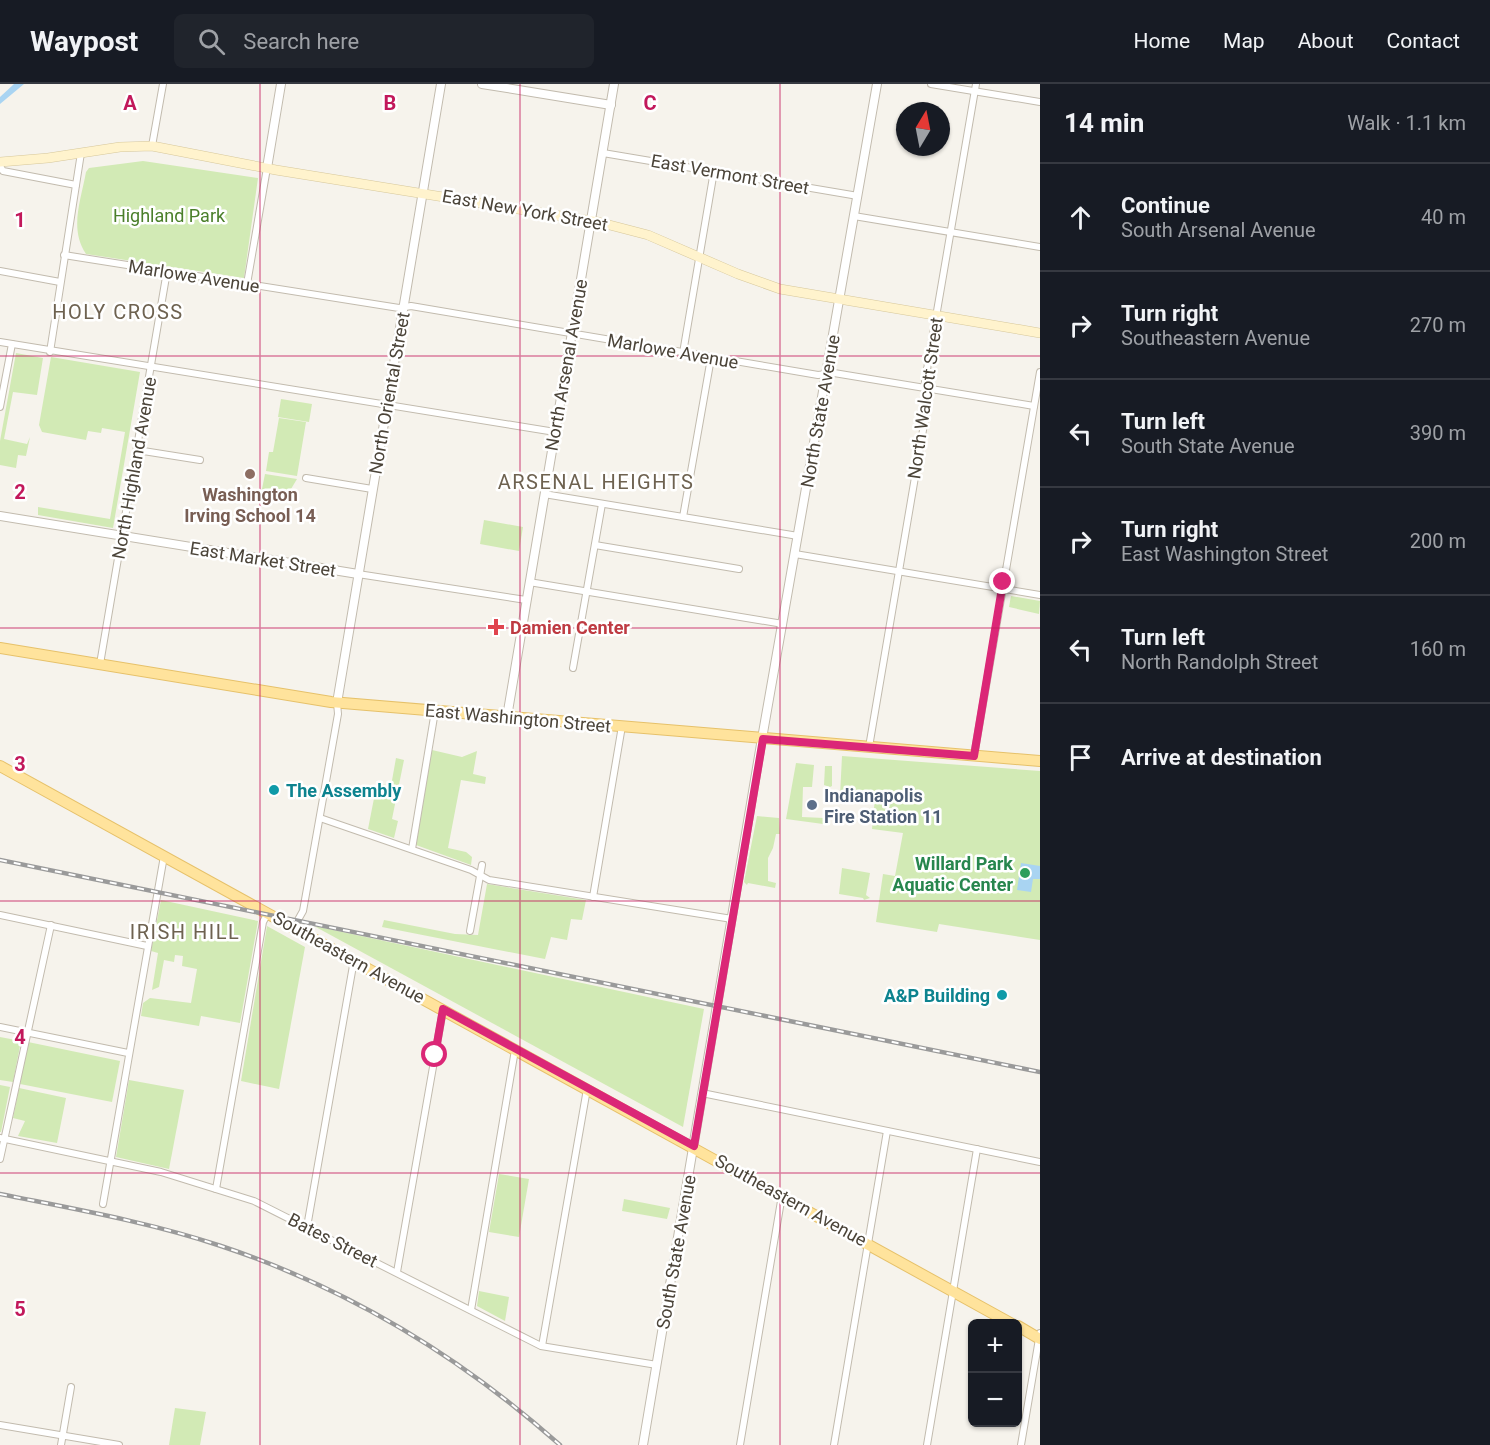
<!DOCTYPE html>
<meta charset="utf-8">
<style>
body{margin:0;font-family:Roboto,sans-serif;background:#20242c;color:#f1f3f6}
.controls{position:absolute;right:18px;bottom:18px;display:grid;overflow:hidden;border-radius:9px;box-shadow:0 2px 4px #0004}
.controls button{width:54px;height:54px;display:grid;place-items:center;padding:0;border:0;border-bottom:2px solid #363941;background:#171b24;color:#f1f3f6;font:30px sans-serif}
.compass{position:absolute;left:896px;top:18px;width:54px;height:54px;border-radius:50%;background:#171b24;box-shadow:0 2px 4px #0004;rotate:10deg}
.stop{position:absolute;width:18px;height:18px;margin:-14px;border:4px solid #db2777;border-radius:50%;background:#fff}
.stop.end{background:#db2777;border-color:#fff;box-shadow:0 2px 6px #0008}
.list{margin:0;padding:0;list-style:none}
h2{display:flex;justify-content:space-between;align-items:center;height:78px;margin:0;padding:0 24px;font-size:26px}
h2 small{font-size:20px;font-weight:400;color:#9ea1a6}
.list li{display:grid;grid-template-columns:39px 1fr auto;gap:18px;align-items:center;box-sizing:border-box;height:108px;padding:0 24px;border-top:2px solid #363941}
.list b{display:block;font-size:22px;white-space:nowrap}
.list p{margin:0;font-size:20px;white-space:nowrap;color:#9ea1a6}
.list em{font-size:20px;font-style:normal;color:#9ea1a6}
.icon{flex:none;width:33px;height:33px;fill:none;stroke:currentColor;stroke-width:2;stroke-linecap:round;stroke-linejoin:round}
.map{position:relative;flex:none;width:1040px;height:1361px;overflow:hidden}
header{display:flex;align-items:center;gap:36px;box-sizing:border-box;height:84px;padding:0 30px;background:#171b24;border-bottom:2px solid #363941}
header strong{font-size:28px}
nav{display:flex;gap:33px;margin-inline-start:auto;font-size:21px}
.search{width:420px;height:54px;background:#20242c;display:flex;align-items:center;gap:15px;box-sizing:border-box;padding:0 21px;border-radius:9px;color:#9ea1a6;font-size:22px}
main{display:flex}
aside{flex:1;background:#171b24}
.map>svg:first-child{display:block}
.green{fill:#d2eab5}
.water{fill:#a9d4f2}
.lines{fill:none;stroke-linecap:round;stroke-linejoin:round}
.minor-casing{stroke:#c2bbae;stroke-width:8}
.tertiary-casing{stroke:#c2bbae;stroke-width:10}
.secondary-casing{stroke:#d6c79b;stroke-width:10}
.primary-casing{stroke:#e6c16a;stroke-width:12}
.minor{stroke:#fff;stroke-width:6}
.tertiary{stroke:#fff;stroke-width:8}
.secondary{stroke:#fff3cd;stroke-width:9}
.primary{stroke:#ffe39c;stroke-width:10}
.rail-casing{stroke:#9a9a9a;stroke-width:4.5}
.rail{stroke:#fff;stroke-width:2;stroke-dasharray:7;stroke-linecap:butt}
.route{stroke:#db2777;stroke-width:8}
.grid{fill:none;stroke:#c2185b;stroke-width:1.5;stroke-opacity:0.55}
.education-dot{fill:#8d6e63;stroke:#fff;stroke-width:2}
.health-dot{fill:#e0444e;stroke:#fff;stroke-width:2}
.culture-dot{fill:#0f9aa8;stroke:#fff;stroke-width:2}
.service-dot{fill:#5c6f8a;stroke:#fff;stroke-width:2}
.leisure-dot{fill:#2e9e5b;stroke:#fff;stroke-width:2}
.labels{text-anchor:middle;dominant-baseline:central;stroke-width:5;stroke-linejoin:round;paint-order:stroke}
.street-label{font-size:18px;fill:#4b4439;stroke:#fff}
.park-label{font-size:18px;fill:#4a7f2a;stroke:#fff}
.education-label{font-size:18px;font-weight:bold;fill:#785e54;stroke:#fff}
.health-label{font-size:18px;font-weight:bold;fill:#be3a42;stroke:#fff;text-anchor:start}
.culture-label{font-size:18px;font-weight:bold;fill:#0d838f;stroke:#fff;text-anchor:start}
.service-label{font-size:18px;font-weight:bold;fill:#4e5e75;stroke:#fff;text-anchor:start}
.leisure-label{font-size:18px;font-weight:bold;fill:#27864d;stroke:#fff;text-anchor:end}
.neighbourhood-label{font-size:20px;letter-spacing:1.5px;fill:#6e6250;stroke:#fff}
.grid-label{font-size:20px;text-anchor:middle;font-weight:bold;fill:#c2185b;stroke:#fff;stroke-width:5;stroke-linejoin:round;paint-order:stroke}
</style>
<header>
<strong>Waypost</strong>
<div class="search"><svg class="icon" aria-label="search" viewBox="0 0 24 24"><circle cx="10" cy="10" r="6"/><path d="M15 15l6 6"/></svg>Search here</div>
<nav><a>Home</a><a>Map</a><a>About</a><a>Contact</a></nav>
</header>
<main>
<div class="map">
<svg width="1040" height="1361" viewBox="0 0 1040 1361">
<rect width="100%" height="100%" fill="#f6f3ec"/>
<!-- green -->
<g class="green">
<path d="M 143,77 L 258,94 L 244,194 L 86,170 C 69,145 81,116 86,88 L 89,84 Z"/>
<polygon points="16,269 43,274 37,311 13,308 4,355 27,360 30,353 26,372 18,371 16,384 0,381 0,357"/>
<polygon points="51,273 140,288 113,444 38,431 38,423 110,435 125,348 102,344 101,349 88,347 86,356 42,348 39,341"/>
<polygon points="281,315 312,320 309,338 278,333"/>
<polygon points="279,334 306,338 297,392 266,387 269,368 273,368"/>
<polygon points="265,390 297,395 288,410 262,405"/>
<polygon points="484,436 523,443 519,467 480,460"/>
<polygon points="1011,512 1040,517 1039,530 1009,523"/>
<polygon points="432,666 462,673 477,667 473,690 486,693 485,700 461,696 448,764 466,768 472,773 471,781 416,761"/>
<polygon points="842,672 1040,687 1040,856 939,840 937,848 876,838 883,790 895,792 903,749 872,745 875,714 840,712"/>
<polygon points="396,674 404,676 392,735 398,737 394,754 368,745 377,699 391,702"/>
<polygon points="796,679 814,681 812,703 803,703 802,733 824,734 823,740 786,735"/>
<polygon points="825,682 832,682 832,702 830,703 824,701"/>
<polygon points="757,732 779,734 780,750 776,750 773,764 768,774 768,797 776,799 775,804 748,799 747,801 744,798"/>
<polygon points="842,784 870,789 866,811 870,814 864,816 863,814 839,810"/>
<polygon points="487,800 586,816 582,836 571,835 567,856 551,853 545,875 382,843 384,836 455,850 478,851"/>
<polygon points="161,816 258,837 240,939 201,932 199,942 141,932 143,919 150,914 191,919 197,885 182,882 183,872 175,871 174,878 164,876 159,903 152,906 158,869 151,867"/>
<polygon points="267,842 305,863 279,1005 241,997"/>
<polygon points="314,842 704,925 683,1043"/>
<polygon points="0,953 21,957 13,998 0,996"/>
<polygon points="28,958 120,977 112,1018 20,1000"/>
<polygon points="129,996 184,1006 169,1085 116,1073"/>
<polygon points="0,1001 10,1003 1,1048 0,1048"/>
<polygon points="19,1004 66,1014 57,1059 18,1052 25,1037 13,1034"/>
<polygon points="499,1090 529,1095 519,1153 489,1148"/>
<polygon points="624,1115 670,1124 667,1135 622,1127"/>
<polygon points="479,1207 509,1213 505,1237 477,1222"/>
<polygon points="175,1324 206,1328 200,1361 169,1361"/>
</g>
<!-- water -->
<g class="water">
<polygon points="14,0 24,0 0,20 0,13"/>
<polygon points="1021,779 1040,782 1040,795 1033,795 1031,808 1017,806"/>
</g>
<g class="lines">
<defs>
<g id="minor">
<polyline points="931,0 1040,18"/>
<polyline points="152,62 163,0"/>
<polyline points="603,69 858,112"/>
<polyline points="0,82 3,87 76,101"/>
<polyline points="854,132 1040,163"/>
<polyline points="64,171 399,224 411,222 818,291 834,289 1034,322"/>
<polyline points="0,187 60,198"/>
<polyline points="247,200 267,84"/>
<polyline points="0,258 555,348"/>
<polyline points="50,268 81,69"/>
<polyline points="683,269 714,87"/>
<polyline points="0,323 12,260"/>
<polyline points="137,366 200,376"/>
<polyline points="306,394 372,405"/>
<polyline points="544,410 798,452"/>
<polyline points="683,433 711,274"/>
<polyline points="595,461 739,485"/>
<polyline points="795,470 1040,511"/>
<polyline points="358,490 526,516"/>
<polyline points="529,498 783,540"/>
<polyline points="100,580 167,187"/>
<polyline points="573,584 602,420"/>
<polyline points="869,663 929,311 925,297 976,0"/>
<polyline points="974,672 1040,288"/>
<polyline points="320,734 471,786 489,796 732,835"/>
<polyline points="412,765 435,627"/>
<polyline points="593,813 622,642"/>
<polyline points="0,831 147,862"/>
<polyline points="294,843 303,827 338,630 337,619"/>
<polyline points="470,847 482,781"/>
<polyline points="0,943 128,969"/>
<polyline points="702,1009 1040,1078"/>
<polyline points="0,1054 161,1088 254,1117 541,1262 657,1281"/>
<polyline points="0,1075 51,841"/>
<polyline points="216,1105 263,838 268,829"/>
<polyline points="103,1120 164,772"/>
<polyline points="307,1143 354,876"/>
<polyline points="397,1188 443,926"/>
<polyline points="471,1226 515,966"/>
<polyline points="542,1262 587,1005"/>
<polyline points="0,1341 119,1361"/>
<polyline points="61,1361 71,1303"/>
<polyline points="740,1361 782,1111"/>
<polyline points="834,1361 887,1047"/>
<polyline points="927,1361 977,1065"/>
<polyline points="1021,1361 1040,1249"/>
</g>
<g id="tertiary">
<polyline points="482,0 611,21"/>
<polyline points="267,84 281,0"/>
<polyline points="0,432 358,490"/>
<polyline points="337,619 441,0"/>
<polyline points="507,633 614,0"/>
<polyline points="643,1361 760,666 877,0"/>
</g>
<polyline id="secondary" points="0,78 48,74 120,63 152,62 276,86 598,138 648,151 738,190 780,205 1040,249"/>
<g id="primary">
<polyline points="0,564 331,618 1040,677"/>
<polyline points="0,682 1012,1240"/>
<polyline points="1018,1242 1040,1255"/>
</g>
</defs>
<!-- minor casing -->
<use href="#minor" class="minor-casing"/>
<!-- tertiary casing -->
<use href="#tertiary" class="tertiary-casing"/>
<!-- secondary casing -->
<use href="#secondary" class="secondary-casing"/>
<!-- primary casing -->
<use href="#primary" class="primary-casing"/>
<!-- minor -->
<use href="#minor" class="minor"/>
<!-- tertiary -->
<use href="#tertiary" class="tertiary"/>
<!-- secondary -->
<use href="#secondary" class="secondary"/>
<!-- primary -->
<use href="#primary" class="primary"/>
<defs>
<g id="rail">
<polyline points="0,776 1040,988"/>
<path d="M 0,1110 C 74,1125 149,1138 221,1162 C 347,1204 461,1273 560,1361"/>
</g>
</defs>
<!-- rail casing -->
<use href="#rail" class="rail-casing"/>
<!-- rail -->
<use href="#rail" class="rail"/>
</g>
<g class="lines">
<!-- route -->
<polyline class="route" points="435,971 443,925 694,1062 763,655 974,672 1003,498"/>
</g>
<!-- grid -->
<path class="grid" d="M 260,0 L 260,1361M 520,0 L 520,1361M 780,0 L 780,1361M 0,272 L 1040,272M 0,544 L 1040,544M 0,817 L 1040,817M 0,1089 L 1040,1089"/>
<!-- markers -->
<circle class="education-dot" cx="250" cy="390" r="6"/>
<path class="health-dot" d="M493 534h6v6h6v6h-6v6h-6v-6h-6v-6h6z"/>
<g class="culture-dot">
<circle cx="274" cy="706" r="6"/>
<circle cx="1002" cy="911" r="6"/>
</g>
<circle class="service-dot" cx="812" cy="721" r="6"/>
<circle class="leisure-dot" cx="1025" cy="789" r="6"/>
<g class="labels">
<!-- street labels -->
<g class="street-label">
<text transform="translate(730 90) rotate(10)">East Vermont Street</text>
<text transform="translate(525 126) rotate(10)">East New York Street</text>
<text transform="translate(194 192) rotate(9)">Marlowe Avenue</text>
<text transform="translate(673 267) rotate(10)">Marlowe Avenue</text>
<text transform="translate(566 281) rotate(-80)">North Arsenal Avenue</text>
<text transform="translate(389 309) rotate(-80)">North Oriental Street</text>
<text transform="translate(925 314) rotate(-82)">North Walcott Street</text>
<text transform="translate(820 327) rotate(-80)">North State Avenue</text>
<text transform="translate(134 384) rotate(-80)">North Highland Avenue</text>
<text transform="translate(263 475) rotate(9)">East Market Street</text>
<text transform="translate(518 634) rotate(5)">East Washington Street</text>
<text transform="translate(349 873) rotate(29)">Southeastern Avenue</text>
<text transform="translate(791 1116) rotate(29)">Southeastern Avenue</text>
<text transform="translate(333 1156) rotate(27)">Bates Street</text>
<text transform="translate(676 1168) rotate(-80)">South State Avenue</text>
</g>
<!-- park labels -->
<g class="park-label">
<text x="169" y="131">Highland Park</text>
</g>
<!-- education labels -->
<g class="education-label">
<text x="250" y="410">Washington<tspan x="250" dy="21">Irving School 14</tspan></text>
</g>
<!-- health labels -->
<g class="health-label">
<text x="510" y="543">Damien Center</text>
</g>
<!-- culture labels -->
<g class="culture-label">
<text x="286" y="706">The Assembly</text>
<text x="990" y="911" text-anchor="end">A&amp;P Building</text>
</g>
<!-- service labels -->
<g class="service-label">
<text x="824" y="711">Indianapolis<tspan x="824" dy="21">Fire Station 11</tspan></text>
</g>
<!-- leisure labels -->
<g class="leisure-label">
<text x="1013" y="779">Willard Park<tspan x="1013" dy="21">Aquatic Center</tspan></text>
</g>
<!-- neighbourhood labels -->
<g class="neighbourhood-label">
<text x="118" y="228">HOLY CROSS</text>
<text x="596" y="398">ARSENAL HEIGHTS</text>
<text x="185" y="848">IRISH HILL</text>
</g>
</g>
<g class="grid-label">
<text x="130" y="26">A</text>
<text x="390" y="26">B</text>
<text x="650" y="26">C</text>
<text x="20" y="143">1</text>
<text x="20" y="415">2</text>
<text x="20" y="687">3</text>
<text x="20" y="960">4</text>
<text x="20" y="1232">5</text>
</g>
</svg>
<div class="controls">
<button>+</button>
<button>−</button>
</div>
<svg class="compass" viewBox="-18 -18 36 36"><path d="M0-13l5 13h-10z" fill="#e53935"/><path d="M0 13l5-13h-10z" fill="#9ea1a6"/></svg>
<div class="stop" style="left:435px;top:971px"></div>
<div class="stop end" style="left:1003px;top:498px"></div>
</div>
<aside>
<h2>14 min<small>Walk · 1.1 km</small></h2>
<ul class="list">
<li><svg class="icon" aria-label="ahead" viewBox="0 0 24 24"><path d="M12 20V5M6 11l6-6 6 6"/></svg><div><b>Continue</b><p>South Arsenal Avenue</p></div><em>40 m</em></li>
<li><svg class="icon" aria-label="right" viewBox="0 0 24 24"><path d="M7 20v-9h11M14 6l5 5-5 5"/></svg><div><b>Turn right</b><p>Southeastern Avenue</p></div><em>270 m</em></li>
<li><svg class="icon" aria-label="left" viewBox="0 0 24 24"><path d="M17 20v-9H6M10 6l-5 5 5 5"/></svg><div><b>Turn left</b><p>South State Avenue</p></div><em>390 m</em></li>
<li><svg class="icon" aria-label="right" viewBox="0 0 24 24"><path d="M7 20v-9h11M14 6l5 5-5 5"/></svg><div><b>Turn right</b><p>East Washington Street</p></div><em>200 m</em></li>
<li><svg class="icon" aria-label="left" viewBox="0 0 24 24"><path d="M17 20v-9H6M10 6l-5 5 5 5"/></svg><div><b>Turn left</b><p>North Randolph Street</p></div><em>160 m</em></li>
<li><svg class="icon" aria-label="arrive" viewBox="0 0 24 24"><path d="M6 21V4h12l-3 4 3 4H6"/></svg><div><b>Arrive at destination</b></div></li>
</ul>
</aside>
</main>
